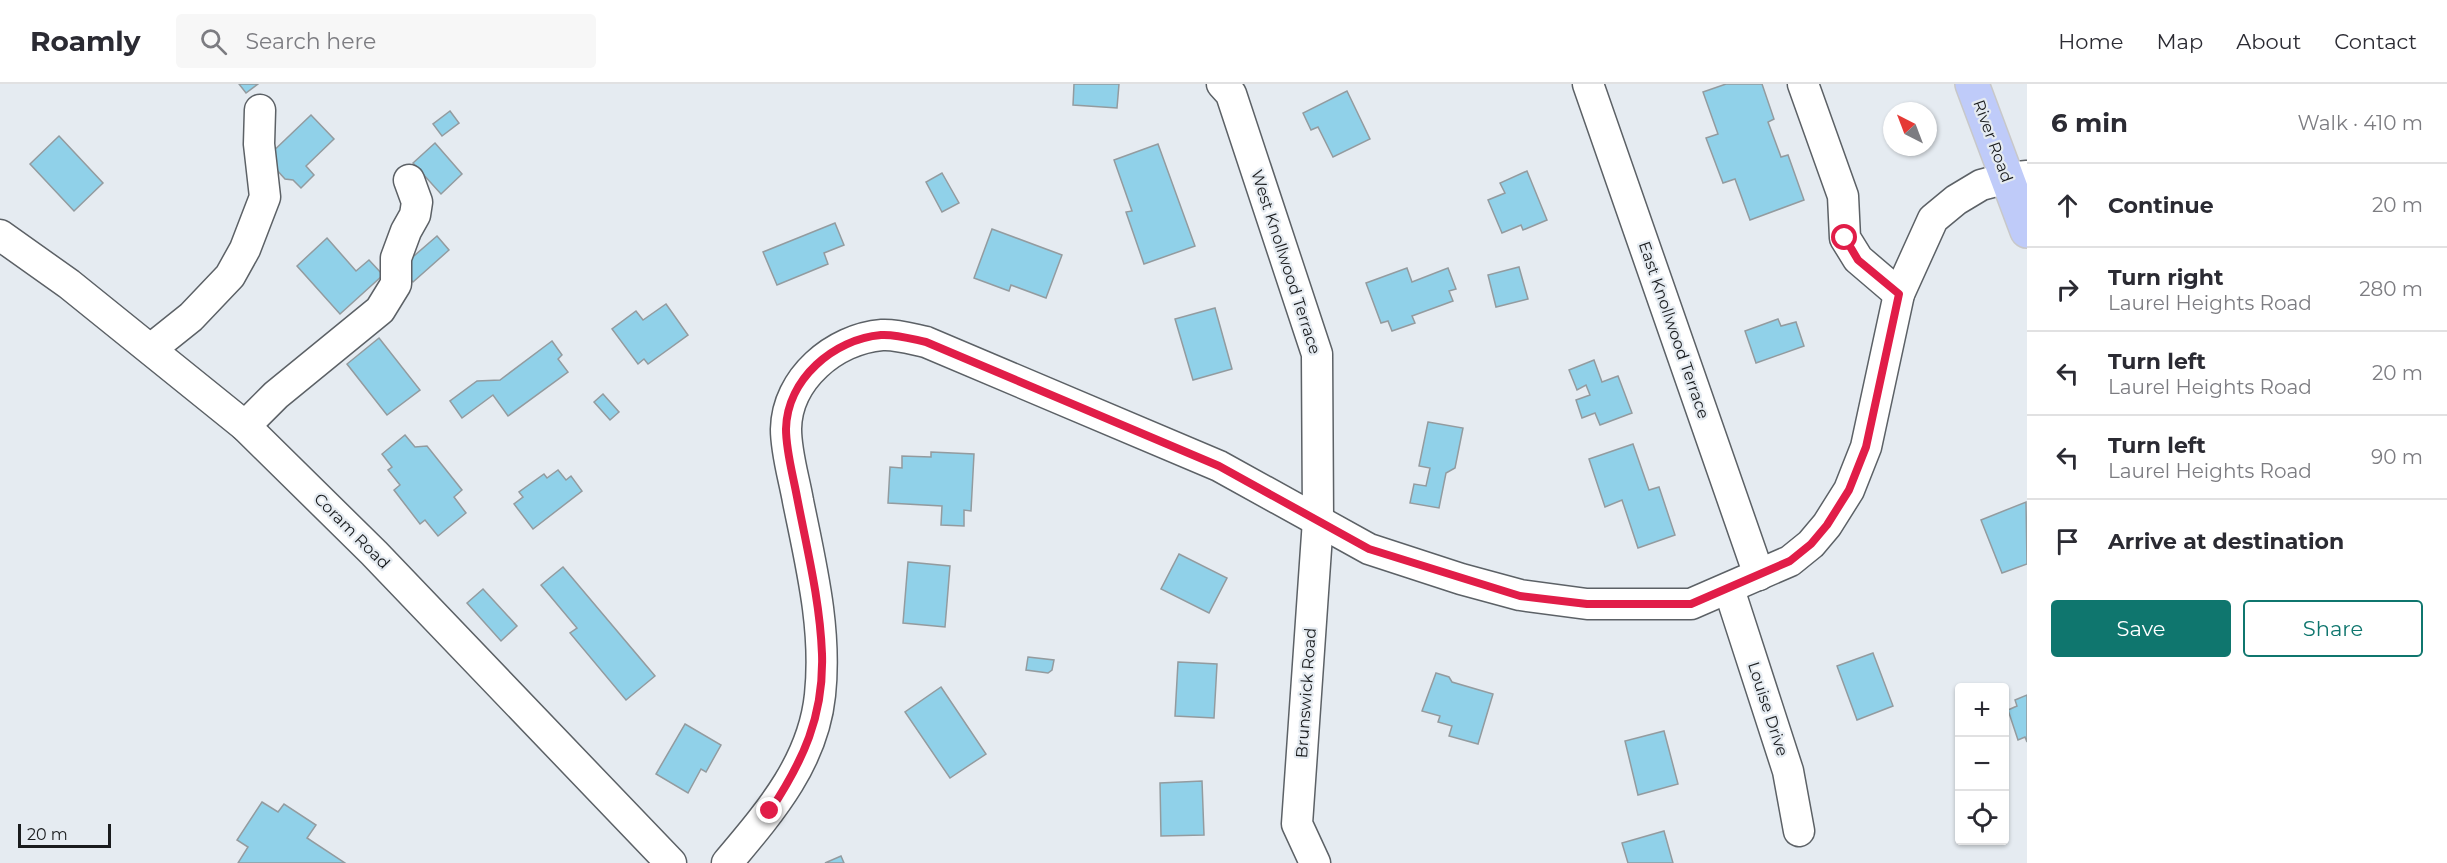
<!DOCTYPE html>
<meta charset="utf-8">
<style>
body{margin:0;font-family:Montserrat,sans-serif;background:#f7f7f7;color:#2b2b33}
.controls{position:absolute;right:18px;bottom:18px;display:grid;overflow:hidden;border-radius:6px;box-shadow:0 2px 4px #0004}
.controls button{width:54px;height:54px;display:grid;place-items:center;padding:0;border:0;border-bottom:2px solid #e1e1e2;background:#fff;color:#2b2b33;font:30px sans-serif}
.compass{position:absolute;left:1883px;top:18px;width:54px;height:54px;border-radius:50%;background:#fff;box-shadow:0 2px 4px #0004;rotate:318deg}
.scale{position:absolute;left:18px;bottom:15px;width:93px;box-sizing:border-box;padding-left:6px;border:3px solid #191b1d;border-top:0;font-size:16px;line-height:21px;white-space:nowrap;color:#191b1d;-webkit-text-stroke:4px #e5ebf1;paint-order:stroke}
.stop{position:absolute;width:18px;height:18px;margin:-14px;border:4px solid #e11d48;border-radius:50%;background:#fff}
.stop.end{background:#e11d48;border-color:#fff;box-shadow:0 2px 6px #0008}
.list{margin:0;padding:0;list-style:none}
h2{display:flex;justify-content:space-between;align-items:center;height:78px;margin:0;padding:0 24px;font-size:26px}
h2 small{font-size:20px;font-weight:400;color:#7c7c81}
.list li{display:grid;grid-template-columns:39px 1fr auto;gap:18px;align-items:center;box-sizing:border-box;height:84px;padding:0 24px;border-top:2px solid #e1e1e2}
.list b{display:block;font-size:22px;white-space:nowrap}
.list p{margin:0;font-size:20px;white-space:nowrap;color:#7c7c81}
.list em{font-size:20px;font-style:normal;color:#7c7c81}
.actions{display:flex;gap:12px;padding:18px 24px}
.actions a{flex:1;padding:14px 0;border:2px solid #0f766e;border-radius:6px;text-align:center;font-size:21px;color:#0f766e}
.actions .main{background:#0f766e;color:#fff}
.icon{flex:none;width:33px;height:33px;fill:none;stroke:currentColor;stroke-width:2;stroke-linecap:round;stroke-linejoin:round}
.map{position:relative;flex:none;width:2027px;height:779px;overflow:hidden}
header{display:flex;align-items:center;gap:36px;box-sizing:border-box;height:84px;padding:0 30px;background:#fff;border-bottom:2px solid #e1e1e2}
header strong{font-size:28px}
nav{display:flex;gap:33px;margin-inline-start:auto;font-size:21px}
.search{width:420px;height:54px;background:#f7f7f7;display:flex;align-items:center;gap:15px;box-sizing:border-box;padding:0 21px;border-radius:6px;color:#7c7c81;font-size:22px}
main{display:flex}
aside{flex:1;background:#fff}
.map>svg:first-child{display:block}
.building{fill:#90d1e9;stroke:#939b9f;stroke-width:1.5}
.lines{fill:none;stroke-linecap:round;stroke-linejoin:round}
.minor-casing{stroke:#5c6166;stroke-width:33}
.major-casing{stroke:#c8c8c9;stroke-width:36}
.minor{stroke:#fff;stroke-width:30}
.major{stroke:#bfcbf9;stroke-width:33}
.route{stroke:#e11d48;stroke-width:8}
.labels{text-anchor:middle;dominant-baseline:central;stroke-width:4.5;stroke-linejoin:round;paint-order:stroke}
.street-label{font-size:16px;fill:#191b1d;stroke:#e5ebf1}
</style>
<header>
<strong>Roamly</strong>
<div class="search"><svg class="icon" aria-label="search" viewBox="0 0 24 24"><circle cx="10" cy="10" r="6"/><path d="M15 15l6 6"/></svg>Search here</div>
<nav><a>Home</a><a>Map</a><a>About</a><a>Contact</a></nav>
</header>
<main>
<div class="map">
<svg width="2027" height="779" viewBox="0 0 2027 779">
<rect width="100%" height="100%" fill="#e5ebf1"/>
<!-- building -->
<g class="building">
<polygon points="239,0 258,0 246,9"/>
<polygon points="1074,0 1119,0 1117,24 1073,21"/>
<polygon points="1726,0 1762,0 1774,35 1768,38 1781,73 1788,71 1804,116 1750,136 1735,95 1723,99 1706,54 1718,50 1703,8"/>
<polygon points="1347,7 1370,55 1333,73 1318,43 1311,46 1303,29"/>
<polygon points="450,27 459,39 442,52 433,40"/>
<polygon points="311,31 334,55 306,82 314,91 301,104 293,96 285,95 266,74"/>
<polygon points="59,52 103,99 74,127 30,80"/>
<polygon points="435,59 462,90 441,110 413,79"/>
<polygon points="1158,60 1195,162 1144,180 1126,128 1132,127 1114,76"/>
<polygon points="1527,87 1547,136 1523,146 1521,141 1502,149 1488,116 1505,109 1500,99"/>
<polygon points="942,89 959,119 942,128 926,98"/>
<polygon points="835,139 844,161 824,169 828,180 777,201 763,168"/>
<polygon points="992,145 1062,171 1046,214 1011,201 1009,207 974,194"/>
<polygon points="437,152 449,166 413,198 400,184"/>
<polygon points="327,154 356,187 369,176 383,191 340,230 297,182"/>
<polygon points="1519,183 1528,215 1496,223 1488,191"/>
<polygon points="1407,184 1412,198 1448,184 1456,205 1449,207 1453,217 1412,232 1415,239 1392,247 1388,237 1381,239 1366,199"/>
<polygon points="666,220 688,251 648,280 644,275 638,280 612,245 636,227 643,236"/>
<polygon points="1215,224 1232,285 1193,296 1175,235"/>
<polygon points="1778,235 1781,242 1796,238 1804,262 1756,279 1745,247"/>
<polygon points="379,254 420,306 387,331 347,280"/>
<polygon points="552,257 562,271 558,275 568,288 508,332 493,311 462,334 450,317 477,297 500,296"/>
<polygon points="1594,276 1602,298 1618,292 1632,329 1600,341 1595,329 1582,334 1576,316 1590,311 1586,301 1577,306 1569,286"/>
<polygon points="603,310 619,328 610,336 594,318"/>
<polygon points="1428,338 1463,344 1455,384 1446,389 1439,424 1410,419 1414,400 1426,402 1430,384 1419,382"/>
<polygon points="405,351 415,363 427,362 462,406 454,413 466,429 438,452 425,436 420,440 394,406 400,401 388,386 392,383 382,370"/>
<polygon points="1633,360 1649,406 1659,403 1675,451 1638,464 1622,416 1605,423 1589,375"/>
<polygon points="931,368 974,370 971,427 964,426 964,442 941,441 942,422 888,419 890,383 902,384 902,372 931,373"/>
<polygon points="558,386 566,396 571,392 582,407 533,445 514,420 523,413 519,408 544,390 547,394"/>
<polygon points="2026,418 2027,480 2002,489 1981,436"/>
<polygon points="1179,470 1227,494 1209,529 1161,505"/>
<polygon points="908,478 950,482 945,543 903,539"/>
<polygon points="563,483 655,592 626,616 570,549 577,544 541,501"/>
<polygon points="483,505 517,542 501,557 467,519"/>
<polygon points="1873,569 1893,622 1857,636 1837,582"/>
<polygon points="1028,573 1054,576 1052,586 1048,589 1026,586"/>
<polygon points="1178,578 1217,580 1214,634 1175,632"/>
<polygon points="1436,589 1449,593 1452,598 1493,610 1478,660 1449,652 1452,642 1438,638 1440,632 1422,627"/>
<polygon points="941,603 986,670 950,694 905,628"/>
<polygon points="2027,611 2027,658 2025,653 2018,656 2008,626 2017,622 2015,616"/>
<polygon points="685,640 721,661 706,688 701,685 688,709 656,690"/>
<polygon points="1664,647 1678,700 1638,711 1625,657"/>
<polygon points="1202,697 1204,751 1161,752 1160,699"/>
<polygon points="262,718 278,728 284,720 316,741 307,754 345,779 238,779 248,763 237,756"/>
<polygon points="1664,747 1673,779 1628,779 1622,759"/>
<polygon points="841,772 844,779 825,779"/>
</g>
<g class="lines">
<defs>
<g id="minor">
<polyline points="1222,0 1231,10 1317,270 1318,436 1297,740 1315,779"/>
<polyline points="1588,0 1759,491"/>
<polyline points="1803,0 1843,112 1845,154 1858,175 1899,210"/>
<polyline points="0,151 69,200 245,342 374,469 671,779"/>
<polyline points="151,265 191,233 230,192 245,165 265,113 259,60 260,26"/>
<polyline points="245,342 276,311 380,226 396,200 396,174 406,147 415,131 417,118 409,96"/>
<polyline points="1729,505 1788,687 1799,747"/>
<path d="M 727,779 C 769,729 813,679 820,611 C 827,545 811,481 798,417 C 794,394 786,369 786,345 C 787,295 834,255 882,251 C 896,250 912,255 926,258 L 1219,382 L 1369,465 L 1461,495 L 1520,511 L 1587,520 L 1691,520 L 1790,477 L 1811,460 L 1827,441 L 1849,406 L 1866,363 L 1899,210 L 1933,135 L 1956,116 L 1981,101 L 2007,94 L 2027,92"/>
</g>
<polyline id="major" points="1972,0 2027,147"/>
</defs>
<!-- minor casing -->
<use href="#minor" class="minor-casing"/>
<!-- major casing -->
<use href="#major" class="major-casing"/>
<!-- minor -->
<use href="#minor" class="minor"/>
<!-- major -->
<use href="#major" class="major"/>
</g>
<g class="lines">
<!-- route -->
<path class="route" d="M 770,727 C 803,677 824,632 822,570 C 820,517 807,465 797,413 C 793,391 786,367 786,345 C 787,295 834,255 881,251 C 896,250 912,255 926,258 L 1219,382 L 1369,465 L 1520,512 L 1587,520 L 1691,520 L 1790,477 L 1811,460 L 1827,441 L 1849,406 L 1866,363 L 1899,210 L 1858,176 L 1845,154"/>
</g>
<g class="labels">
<!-- street labels -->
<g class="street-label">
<text transform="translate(1993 57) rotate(70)">River Road</text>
<text transform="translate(1286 178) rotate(72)">West Knollwood Terrace</text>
<text transform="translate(1674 246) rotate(71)">East Knollwood Terrace</text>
<text transform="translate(352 447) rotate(45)">Coram Road</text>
<text transform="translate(1306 609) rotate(-86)">Brunswick Road</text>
<text transform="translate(1768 625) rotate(72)">Louise Drive</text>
</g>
</g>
</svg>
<div class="controls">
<button>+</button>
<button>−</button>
<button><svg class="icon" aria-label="locate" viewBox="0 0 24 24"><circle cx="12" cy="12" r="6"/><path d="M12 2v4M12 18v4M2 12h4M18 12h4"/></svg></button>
</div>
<svg class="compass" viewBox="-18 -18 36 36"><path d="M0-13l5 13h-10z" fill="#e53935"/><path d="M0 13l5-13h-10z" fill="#7c7c81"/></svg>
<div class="scale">20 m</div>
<div class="stop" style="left:1845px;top:154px"></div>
<div class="stop end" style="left:770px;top:727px"></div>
</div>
<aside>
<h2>6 min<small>Walk · 410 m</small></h2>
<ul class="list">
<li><svg class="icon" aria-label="ahead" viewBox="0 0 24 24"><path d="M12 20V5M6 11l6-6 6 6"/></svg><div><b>Continue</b></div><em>20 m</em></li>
<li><svg class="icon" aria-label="right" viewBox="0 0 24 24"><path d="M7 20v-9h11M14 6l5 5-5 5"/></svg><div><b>Turn right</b><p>Laurel Heights Road</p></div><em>280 m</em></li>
<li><svg class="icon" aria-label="left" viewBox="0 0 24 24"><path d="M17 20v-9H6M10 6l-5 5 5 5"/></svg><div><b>Turn left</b><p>Laurel Heights Road</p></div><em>20 m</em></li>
<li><svg class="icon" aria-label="left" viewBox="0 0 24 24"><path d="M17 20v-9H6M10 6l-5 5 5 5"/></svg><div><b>Turn left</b><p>Laurel Heights Road</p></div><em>90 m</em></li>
<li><svg class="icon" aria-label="arrive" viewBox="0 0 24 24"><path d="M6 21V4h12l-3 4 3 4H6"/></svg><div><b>Arrive at destination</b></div></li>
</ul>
<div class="actions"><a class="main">Save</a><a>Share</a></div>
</aside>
</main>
